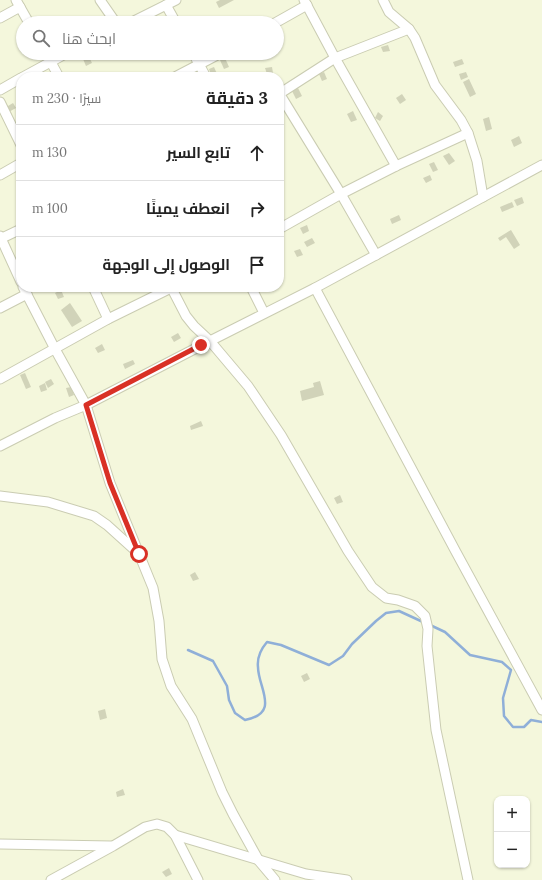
<!DOCTYPE html>
<html lang="ar">
<meta charset="utf-8">
<style>
body{margin:0;font-family:Lora,Cairo,serif;background:#f6f6f6;color:#222;direction:rtl}
.controls{position:absolute;right:12px;bottom:12px;display:grid;overflow:hidden;border-radius:8px;box-shadow:0 1px 3px #0004}
.controls button{width:36px;height:36px;display:grid;place-items:center;padding:0;border:0;border-bottom:1px solid #e0e0e0;background:#fff;color:#222;font:20px sans-serif}
.stop{position:absolute;width:12px;height:12px;margin:-9px;border:3px solid #d93025;border-radius:50%;background:#fff}
.stop.end{background:#d93025;border-color:#fff;box-shadow:0 1px 4px #0008}
.list{margin:0;padding:0;list-style:none}
h2{display:flex;justify-content:space-between;align-items:center;height:52px;margin:0;padding:0 16px;font-size:17px}
h2 small{font-size:13px;font-weight:400;color:#767676}
.list li{display:grid;grid-template-columns:26px 1fr auto;gap:12px;align-items:center;box-sizing:border-box;height:56px;padding:0 16px;border-top:1px solid #e0e0e0}
.list b{display:block;font-size:15px;white-space:nowrap}
.list em{font-size:13px;font-style:normal;color:#767676}
.icon{flex:none;width:22px;height:22px;fill:none;stroke:currentColor;stroke-width:2;stroke-linecap:round;stroke-linejoin:round}
.map{position:relative;flex:none;width:542px;height:880px;overflow:hidden;direction:ltr}
.search{position:absolute;background:#fff;box-shadow:0 1px 3px #0004;left:16px;top:16px;width:268px;height:44px;display:flex;align-items:center;gap:10px;box-sizing:border-box;padding:0 14px;border-radius:22px;color:#767676;font-size:15px}
.panel{position:absolute;background:#fff;box-shadow:0 1px 3px #0004;left:16px;top:72px;width:268px;height:220px;border-radius:16px;direction:rtl}
.map>svg:first-child{display:block}
.lines{fill:none;stroke-linecap:round;stroke-linejoin:round}
.stream{stroke:#8fafd8;stroke-width:2.5}
.building{fill:#d1d3b9}
.minor-casing{stroke:#caccb2;stroke-width:11}
.minor{stroke:#fff;stroke-width:9}
.route{stroke:#d93025;stroke-width:5}
</style>
<div class="map">
<svg width="542" height="880" viewBox="0 0 542 880">
<rect width="100%" height="100%" fill="#f4f7dc"/>
<g class="lines">
<!-- stream -->
<g class="stream">
<polyline points="430,625 445,632 470,655 502,662 511,670 503,698 504,716 513,727 524,727 531,720 542,722"/>
<path d="M 188,650 L 213,661 L 227,686 L 229,700 L 235,713 L 245,720 C 281,713 258,688 258,667 C 257,658 261,649 267,642 L 281,645 L 329,665 L 343,656 L 352,644 L 376,621 L 386,613 L 399,611 L 423,622"/>
</g>
</g>
<!-- building -->
<g class="building">
<polygon points="220,0 234,0 219,8 216,2"/>
<polygon points="388,45 390,51 383,52 381,47"/>
<polygon points="89,57 92,63 86,66 83,59"/>
<polygon points="225,58 229,67 224,69 220,60"/>
<polygon points="462,59 464,64 455,67 453,62"/>
<polygon points="214,67 218,76 216,77 212,77 209,69"/>
<polygon points="272,67 273,73 267,74 265,68"/>
<polygon points="324,72 327,79 322,81 319,74"/>
<polygon points="466,72 468,77 461,80 459,74"/>
<polygon points="469,79 476,94 470,97 463,82"/>
<polygon points="298,88 302,96 296,99 292,91"/>
<polygon points="402,94 406,100 400,104 396,98"/>
<polygon points="13,103 16,108 5,114 3,109"/>
<polygon points="353,111 357,120 351,122 347,114"/>
<polygon points="378,112 383,116 380,121 375,118"/>
<polygon points="489,117 492,129 486,131 483,119"/>
<polygon points="519,136 522,143 514,147 511,140"/>
<polygon points="449,153 455,161 449,165 443,156"/>
<polygon points="434,162 438,170 433,172 429,164"/>
<polygon points="430,175 432,180 426,183 423,178"/>
<polygon points="522,197 524,203 517,206 514,200"/>
<polygon points="512,202 514,207 502,212 500,207"/>
<polygon points="399,215 401,220 392,224 390,219"/>
<polygon points="307,225 309,231 303,234 300,228"/>
<polygon points="511,230 520,245 514,249 506,237 500,241 498,238"/>
<polygon points="312,238 315,243 307,247 304,242"/>
<polygon points="300,249 303,255 297,257 294,251"/>
<polygon points="61,290 64,297 58,299 55,293"/>
<polygon points="70,303 82,321 72,327 61,310"/>
<polygon points="178,333 181,338 174,342 171,337"/>
<polygon points="102,344 105,350 98,353 95,348"/>
<polygon points="133,360 135,364 125,369 123,364"/>
<polygon points="25,373 31,387 26,389 20,375"/>
<polygon points="51,379 54,384 48,388 45,382"/>
<polygon points="320,381 324,395 302,401 300,391 314,387 313,383"/>
<polygon points="45,383 47,390 41,392 39,386"/>
<polygon points="71,387 74,395 69,397 66,388"/>
<polygon points="201,421 203,426 191,430 190,426"/>
<polygon points="340,495 343,502 337,504 334,498"/>
<polygon points="195,572 199,579 193,581 190,575"/>
<polygon points="307,673 310,679 304,682 301,676"/>
<polygon points="105,709 107,718 100,720 98,711"/>
<polygon points="123,789 125,795 117,797 116,792"/>
<polygon points="169,868 172,874 166,877 162,872"/>
</g>
<g class="lines">
<defs>
<g id="minor">
<polyline points="16,0 29,23"/>
<polyline points="100,0 116,23"/>
<polyline points="304,0 335,58 396,166"/>
<polyline points="383,0 389,12 409,29 415,38 435,85 461,120 468,133 477,161 483,197"/>
<polyline points="166,5 176,23"/>
<polyline points="0,18 20,7"/>
<polyline points="130,23 176,0"/>
<polyline points="275,23 307,5"/>
<polyline points="46,53 59,77"/>
<polyline points="193,53 206,77"/>
<polyline points="23,77 67,53"/>
<polyline points="175,77 221,53"/>
<polyline points="0,90 21,78"/>
<polyline points="279,93 341,194 376,255"/>
<polyline points="279,94 335,58 409,29"/>
<polyline points="0,102 21,145"/>
<polyline points="0,175 21,163"/>
<polyline points="279,229 341,194 396,166 468,133"/>
<polyline points="0,236 21,282"/>
<polyline points="0,239 21,229"/>
<polyline points="23,287 55,349 86,405 110,483 153,588 159,621 162,659 171,686 192,719 222,792 233,814 259,861 275,880"/>
<polyline points="93,287 108,319"/>
<polyline points="171,287 186,316 194,326 210,341 315,288 542,165"/>
<polyline points="251,287 264,313"/>
<polyline points="315,288 456,552 542,710"/>
<polyline points="0,308 27,294"/>
<polyline points="0,379 108,319 171,288"/>
<polyline points="0,446 55,418 86,405 210,341 248,386 281,435 348,551 372,587 386,598 398,600 415,606 425,616 428,629 427,646 436,730 468,880"/>
<polyline points="0,496 48,502 94,516 107,525 138,553"/>
<polyline points="175,835 306,874 347,880"/>
<polyline points="0,844 111,846"/>
<polyline points="51,880 113,846 145,827 157,824 167,827 175,835 198,880"/>
</g>
</defs>
<!-- minor casing -->
<use href="#minor" class="minor-casing"/>
<!-- minor -->
<use href="#minor" class="minor"/>
</g>
<g class="lines">
<!-- route -->
<polyline class="route" points="139,554 110,483 86,405 201,345"/>
</g>
</svg>
<div class="controls">
<button>+</button>
<button>−</button>
</div>
<div class="stop" style="left:139px;top:554px"></div>
<div class="stop end" style="left:201px;top:345px"></div>
<div class="search"><svg class="icon" aria-label="search" viewBox="0 0 24 24"><circle cx="10" cy="10" r="6"/><path d="M15 15l6 6"/></svg>ابحث هنا</div>
<section class="panel">
<h2>3 دقيقة<small>سيرًا · 230 m</small></h2>
<ul class="list">
<li><svg class="icon" aria-label="ahead" viewBox="0 0 24 24"><path d="M12 20V5M6 11l6-6 6 6"/></svg><div><b>تابع السير</b></div><em>130 m</em></li>
<li><svg class="icon" aria-label="right" viewBox="0 0 24 24"><path d="M7 20v-9h11M14 6l5 5-5 5"/></svg><div><b>انعطف يمينًا</b></div><em>100 m</em></li>
<li><svg class="icon" aria-label="arrive" viewBox="0 0 24 24"><path d="M6 21V4h12l-3 4 3 4H6"/></svg><div><b>الوصول إلى الوجهة</b></div></li>
</ul>
</section>
</div>
